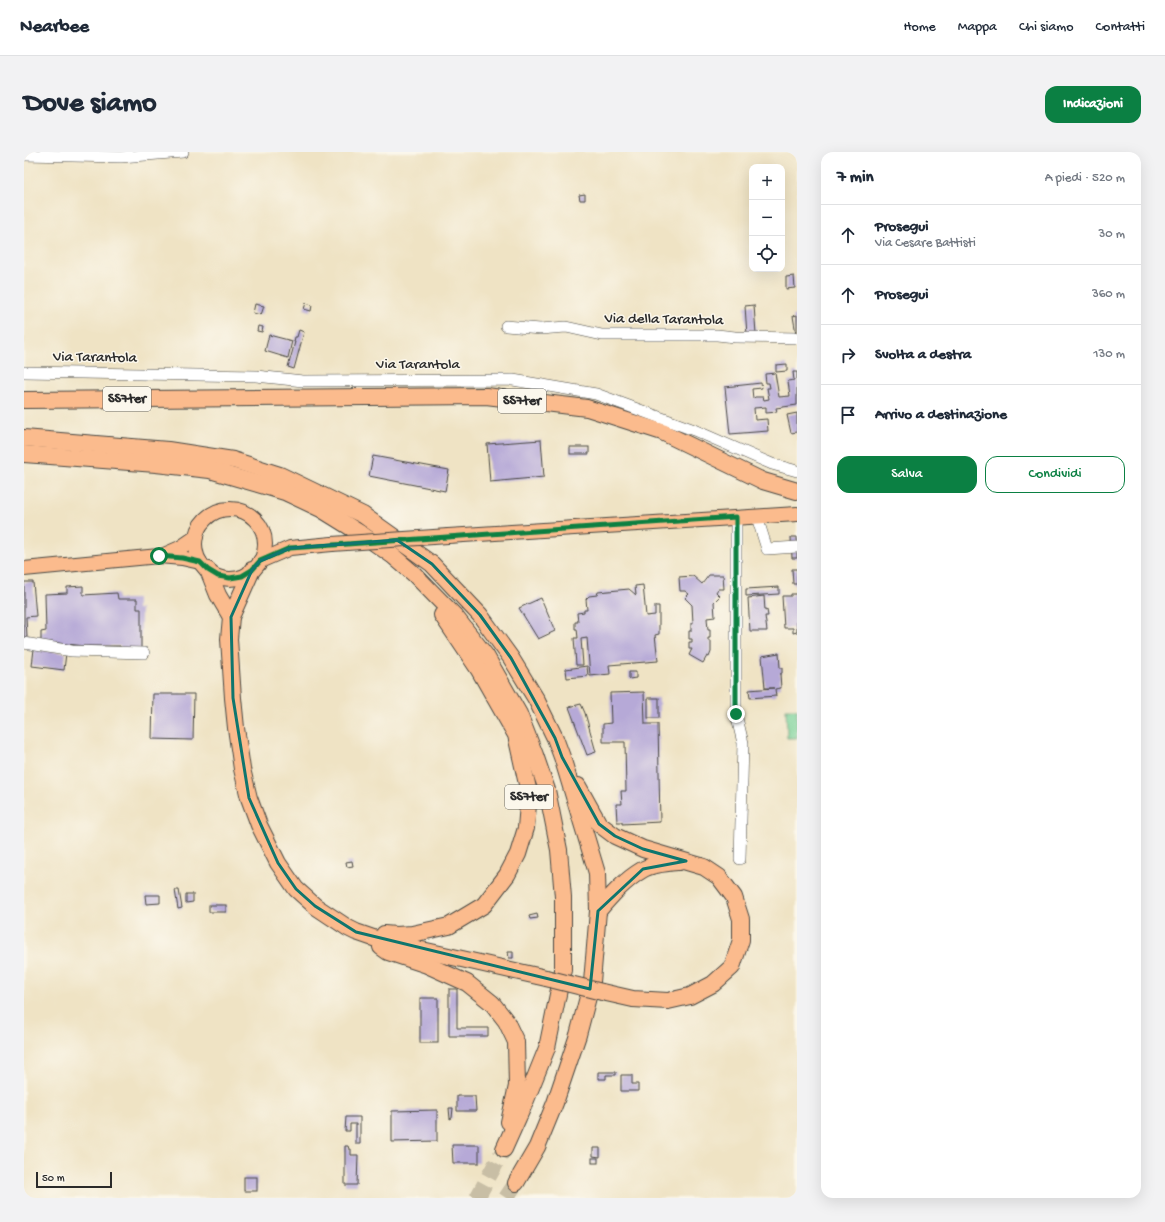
<!DOCTYPE html>
<html lang="it">
<meta charset="utf-8">
<style>
body{margin:0;font-family:"Gochi Hand",sans-serif;background:#f2f2f3;color:#1f2937}
.controls{position:absolute;right:12px;top:12px;display:grid;overflow:hidden;border-radius:8px;box-shadow:0 4px 16px #0002}
.controls button{width:36px;height:36px;display:grid;place-items:center;padding:0;border:0;border-bottom:1px solid #e0e1e3;background:#fff;color:#1f2937;font:20px sans-serif}
.scale{position:absolute;left:12px;bottom:10px;width:76px;box-sizing:border-box;padding-left:4px;border:2px solid #2b2b2b;border-top:0;font-size:11px;line-height:14px;white-space:nowrap;color:#2b2b2b;-webkit-text-stroke:3px #fbf7ec;paint-order:stroke}
.stop{position:absolute;width:12px;height:12px;margin:-9px;border:3px solid #0b8043;border-radius:50%;background:#fff}
.stop.end{background:#0b8043;border-color:#fff;box-shadow:0 1px 4px #0008}
.list{margin:0;padding:0;list-style:none}
h2{display:flex;justify-content:space-between;align-items:center;height:52px;margin:0;padding:0 16px;font-size:17px}
h2 small{font-size:13px;font-weight:400;color:#747a83}
.list li{display:grid;grid-template-columns:26px 1fr auto;gap:12px;align-items:center;box-sizing:border-box;height:60px;padding:0 16px;border-top:1px solid #e0e1e3}
.list b{display:block;font-size:15px;white-space:nowrap}
.list p{margin:0;font-size:13px;white-space:nowrap;color:#747a83}
.list em{font-size:13px;font-style:normal;color:#747a83}
.actions{display:flex;gap:8px;padding:12px 16px}
.actions a{flex:1;padding:9px 0;border:1px solid #0b8043;border-radius:12px;text-align:center;font-size:14px;color:#0b8043}
.actions .main{background:#0b8043;color:#fff}
.icon{flex:none;width:22px;height:22px;fill:none;stroke:currentColor;stroke-width:2;stroke-linecap:round;stroke-linejoin:round}
.map{position:relative;flex:none;width:773px;height:1046px;overflow:hidden;border-radius:12px}
header{display:flex;align-items:center;gap:24px;box-sizing:border-box;height:56px;padding:0 20px;background:#fff;border-bottom:1px solid #e0e1e3}
header strong{font-size:19px}
nav{display:flex;gap:22px;margin-inline-start:auto;font-size:14px}
.intro{display:flex;align-items:center;justify-content:space-between;box-sizing:border-box;height:96px;padding:0 24px}
h1{margin:0;font-size:28px}
.button{padding:10px 18px;border-radius:12px;background:#0b8043;color:#fff;font-size:14px;font-weight:700}
main{display:flex;gap:24px;padding:0 24px}
aside{flex:1;background:#fff;border-radius:12px;box-shadow:0 4px 16px #0002}
.map>svg:first-child{display:block}
.green{fill:#76d096;stroke:#507e60}
.building{fill:#b6a9d7}
.lines{fill:none;stroke-linecap:round;stroke-linejoin:round}
.highway-tunnel{stroke:#c8bea5;stroke-width:16;stroke-dasharray:16 8;stroke-linecap:butt}
.minor-casing{stroke:#484742;stroke-width:12}
.major-casing{stroke:#484742;stroke-width:16}
.highway-casing{stroke:#484742;stroke-width:18}
.minor{stroke:#fff;stroke-width:11}
.major{stroke:#fbbb8d;stroke-width:14}
.highway{stroke:#fbbb8d;stroke-width:16}
.major-bridge-casing{stroke:#484742;stroke-width:16;stroke-linecap:butt}
.highway-bridge-casing{stroke:#484742;stroke-width:18;stroke-linecap:butt}
.major-bridge{stroke:#fbbb8d;stroke-width:14}
.highway-bridge{stroke:#fbbb8d;stroke-width:16}
.route{stroke:#0b8043;stroke-width:5}
.marked{fill:none;stroke:#0f766e;stroke-width:3;stroke-linejoin:round}
.labels{text-anchor:middle;dominant-baseline:central;stroke-width:3;stroke-linejoin:round;paint-order:stroke}
.shield{fill:#fbf7ec;stroke:#696865;stroke-width:1}
.shield-label{font-size:14px;font-weight:bold;fill:#2b2b2b}
.street-label{font-size:15px;fill:#2b2b2b;stroke:#fbf7ec}
</style>
<header>
<strong>Nearbee</strong>
<nav><a>Home</a><a>Mappa</a><a>Chi siamo</a><a>Contatti</a></nav>
</header>
<div class="intro"><h1>Dove siamo</h1><a class="button">Indicazioni</a></div>
<main>
<div class="map">
<svg width="773" height="1046" viewBox="0 0 773 1046">
<rect width="100%" height="100%" fill="#fbf7ec"/>
<filter id="ink" filterUnits="userSpaceOnUse"><feTurbulence type="fractalNoise" baseFrequency=".025" numOctaves="2"/><feDisplacementMap in="SourceGraphic" scale="8" xChannelSelector="R" yChannelSelector="G"/><feConvolveMatrix kernelMatrix="1 2 1 2 8 2 1 2 1" color-interpolation-filters="sRGB"/></filter>
<filter id="wash" filterUnits="userSpaceOnUse"><feTurbulence type="fractalNoise" baseFrequency=".012" numOctaves="4" result="noise"/><feDisplacementMap in="SourceGraphic" scale="16" xChannelSelector="R" yChannelSelector="G"/><feGaussianBlur stdDeviation="0.9" result="paint"/><feColorMatrix in="noise" values="0 0 0 0 0 0 0 0 0 0 0 0 0 0 0 0 0 1.4 0 .05"/><feComposite in="paint" operator="in"/></filter>
<g filter="url(#wash)">
<rect width="100%" height="100%" fill="#efe3c4"/>
<!-- green -->
<polygon class="green" points="762,557 773,557 773,586 763,586"/>
<g id="blocks">
<!-- building -->
<g class="building">
<polygon points="561,42 561,48 556,48 555,43"/>
<polygon points="770,124 771,136 762,137 762,125"/>
<polygon points="282,151 288,153 287,159 280,157"/>
<polygon points="231,152 240,154 237,163 229,161"/>
<polygon points="730,153 732,182 723,183 721,154"/>
<polygon points="773,163 773,182 772,182 769,164"/>
<polygon points="234,174 239,175 238,180 233,179"/>
<polygon points="275,178 280,180 270,217 264,215 271,190 270,190 271,185 273,185"/>
<polygon points="245,183 268,189 264,206 241,199"/>
<polygon points="763,212 763,219 752,220 752,213"/>
<polygon points="769,220 773,220 773,253 752,256 753,260 742,261 742,255 730,256 731,268 743,267 744,279 706,282 701,235 737,231 738,236 728,237 729,247 731,245 739,245 740,248 745,247 743,236 746,236 745,231 742,231 741,222 751,221 755,245 766,244 764,229 770,228"/>
<polygon points="773,261 773,280 767,281 763,263"/>
<polygon points="517,288 520,325 466,330 463,292"/>
<rect x="546" y="295" width="19" height="7"/>
<polygon points="349,304 425,318 421,339 345,324"/>
<polygon points="767,385 773,385 773,406 768,406"/>
<polygon points="768,417 773,417 773,432 769,432"/>
<polygon points="685,423 699,423 700,437 694,437 692,440 696,444 690,450 691,465 683,466 684,478 686,478 686,486 684,486 684,489 687,489 687,500 685,505 683,504 679,511 665,503 668,497 665,497 665,490 668,490 668,487 665,487 665,479 667,479 667,471 669,471 668,453 661,446 665,442 661,439 656,439 655,425 669,424 678,432"/>
<polygon points="0,430 9,430 12,464 2,465 3,485 0,485"/>
<polygon points="619,433 622,464 631,463 631,454 635,454 635,482 631,483 634,509 585,513 586,522 566,524 563,486 557,487 559,513 552,513 550,486 554,486 553,477 551,477 551,470 554,470 553,461 560,460 560,458 563,458 562,447 565,444 573,443 574,440 605,437 612,443 611,434"/>
<polygon points="59,434 59,443 93,441 94,447 113,447 113,457 117,457 117,497 96,496 96,494 61,494 17,489 17,480 22,479 21,442 43,441 43,435"/>
<polygon points="755,435 755,442 722,444 722,437"/>
<polygon points="767,442 773,442 773,480 769,481 769,476 760,476 758,444 767,444"/>
<polygon points="740,444 741,459 743,458 744,464 741,464 743,479 726,479 724,446"/>
<polygon points="517,446 531,479 514,487 495,456"/>
<polygon points="10,497 42,501 40,518 8,514"/>
<polygon points="755,501 756,516 758,516 758,521 756,522 757,536 751,537 752,544 726,546 725,538 750,536 741,536 738,504"/>
<polygon points="563,514 564,524 543,526 542,517"/>
<polygon points="605,520 612,520 612,526 605,527"/>
<polygon points="620,540 621,572 634,572 636,670 598,672 598,670 593,670 592,652 598,652 597,639 602,639 601,590 579,590 579,572 587,571 586,541"/>
<polygon points="129,542 170,542 169,588 128,587"/>
<rect x="624" y="546" width="11" height="20"/>
<polygon points="557,552 561,561 572,600 563,603 545,555"/>
<polygon points="328,709 329,714 323,715 322,710"/>
<polygon points="151,738 155,738 158,756 154,757"/>
<polygon points="162,742 169,742 169,750 162,751"/>
<polygon points="121,743 136,743 136,751 122,752"/>
<rect x="185" y="753" width="17" height="7"/>
<polygon points="513,762 514,766 506,767 505,764"/>
<polygon points="484,800 489,800 489,806 485,806"/>
<polygon points="425,837 433,837 433,876 464,876 464,884 425,884"/>
<rect x="396" y="846" width="18" height="45"/>
<polygon points="574,920 592,920 592,923 582,923 582,927 574,927"/>
<polygon points="597,923 608,923 608,932 614,932 614,939 597,939"/>
<polygon points="433,944 451,944 452,959 433,959"/>
<polygon points="425,956 429,956 428,966 426,967"/>
<polygon points="413,958 413,989 368,990 368,959"/>
<polygon points="322,965 336,965 336,992 332,992 332,972 326,972 326,979 321,979"/>
<polygon points="428,993 455,993 455,1011 429,1011"/>
<polygon points="321,994 324,994 325,997 327,997 327,1003 334,1003 333,1033 321,1033"/>
<polygon points="569,996 576,996 576,1005 569,1004"/>
<rect x="568" y="1006" width="6" height="5"/>
<rect x="220" y="1025" width="13" height="14"/>
</g>
</g>
</g>
<g filter="url(#ink)">
<use href="#blocks" fill-opacity="0" stroke="#484742" stroke-width="1"/>
<g class="lines">
<!-- highway-tunnel -->
<g class="highway-tunnel">
<polyline points="453,1046 480,997"/>
<polyline points="482,1046 492,1031"/>
</g>
<defs>
<g id="minor">
<polyline points="0,3 97,5 159,0"/>
<polyline points="482,174 516,177 542,175 578,183 693,183 711,185 773,186"/>
<polyline points="0,220 232,224 279,229 489,228 572,242 670,278 748,312 773,319"/>
<polyline points="712,365 712,562 719,591 716,707"/>
<polyline points="733,365 743,397 773,395"/>
<polyline points="0,491 48,499 120,501"/>
</g>
<g id="major">
<circle cx="206" cy="392" r="35"/>
<polyline points="424,384 773,362"/>
<polyline points="140,403 156,396 172,385"/>
<polyline points="236,409 266,396 308,392"/>
<polyline points="0,417 135,404 158,406 176,410"/>
</g>
<g id="highway">
<polyline points="0,248 462,244 563,256 638,280 739,329 773,339"/>
<polyline points="0,286 144,298 209,308 256,323 339,363 408,412 456,463 487,506 512,547 531,586 538,605 573,721 574,759 568,830 554,883 531,951 513,995 492,1031"/>
<polyline points="0,302 132,312 186,318 261,340 297,357 339,383 369,404 390,422 430,463 462,504 495,562 511,603 523,638 535,698 539,745 539,818 523,896 502,948 480,997"/>
<polyline points="184,418 194,443 207,465"/>
<polyline points="228,418 207,465 205,487 209,546 212,576 218,617 225,646 235,673 254,711 272,737 291,754 324,776 332,780 358,789 522,826"/>
<polyline points="554,634 575,672 591,684 619,697 680,715 695,725 710,745 717,767 717,788 708,815 689,832 666,844 644,849 609,847 578,840"/>
<path d="M 574,759 C 587,744 601,728 618,718 C 628,712 643,711 655,710"/>
<polyline points="360,782 372,783 388,782 425,774 460,753 483,723 494,702 502,676 505,641 492,583 455,518 418,463"/>
<polyline points="357,795 364,800 403,813 443,831 468,851 482,869 492,890 493,934 485,970"/>
</g>
</defs>
<!-- minor casing -->
<use href="#minor" class="minor-casing"/>
<!-- major casing -->
<use href="#major" class="major-casing"/>
<!-- highway casing -->
<use href="#highway" class="highway-casing"/>
<!-- minor -->
<use href="#minor" class="minor"/>
<!-- major -->
<use href="#major" class="major"/>
<!-- highway -->
<use href="#highway" class="highway"/>
<defs>
<polyline id="major-bridge" points="308,392 424,384"/>
<polyline id="highway-bridge" points="522,826 578,840"/>
</defs>
<!-- major-bridge casing -->
<use href="#major-bridge" class="major-bridge-casing"/>
<!-- highway-bridge casing -->
<use href="#highway-bridge" class="highway-bridge-casing"/>
<!-- major-bridge -->
<use href="#major-bridge" class="major-bridge"/>
<!-- highway-bridge -->
<use href="#highway-bridge" class="highway-bridge"/>
</g>
</g>
<g class="lines" filter="url(#ink)">
<!-- route -->
<polyline class="route" points="135,404 158,406 176,410 184,418 194,424 206,426 218,424 228,418 236,409 266,396 712,365 712,562"/>
</g>
<!-- marked area -->
<path class="marked" d="M 373,388 L 408,412 L 456,463 L 487,506 L 531,586 L 538,605 L 575,672 L 591,684 L 619,697 L 662,709 L 619,717 L 574,759 L 566,837 L 332,780 L 291,754 L 272,737 L 254,711 L 225,646 L 209,546 L 207,465 L 228,418 L 236,409 L 266,396 Z"/>
<g class="labels">
<!-- shield labels -->
<g class="shield">
<rect x="79" y="235" width="48" height="24" rx="3"/>
<rect x="474" y="237" width="48" height="24" rx="3"/>
<rect x="481" y="633" width="48" height="24" rx="3"/>
</g>
<g class="shield-label">
<text x="103" y="247">SS7ter</text>
<text x="498" y="249">SS7ter</text>
<text x="505" y="645">SS7ter</text>
</g>
<!-- street labels -->
<g class="street-label">
<text transform="translate(640 168) rotate(1)">Via della Tarantola</text>
<text transform="translate(71 206) rotate(1)">Via Tarantola</text>
<text x="394" y="213">Via Tarantola</text>
</g>
</g>
</svg>
<div class="controls">
<button>+</button>
<button>−</button>
<button><svg class="icon" aria-label="locate" viewBox="0 0 24 24"><circle cx="12" cy="12" r="6"/><path d="M12 2v4M12 18v4M2 12h4M18 12h4"/></svg></button>
</div>
<div class="scale">50 m</div>
<div class="stop" style="left:135px;top:404px"></div>
<div class="stop end" style="left:712px;top:562px"></div>
</div>
<aside>
<h2>7 min<small>A piedi · 520 m</small></h2>
<ul class="list">
<li><svg class="icon" aria-label="ahead" viewBox="0 0 24 24"><path d="M12 20V5M6 11l6-6 6 6"/></svg><div><b>Prosegui</b><p>Via Cesare Battisti</p></div><em>30 m</em></li>
<li><svg class="icon" aria-label="ahead" viewBox="0 0 24 24"><path d="M12 20V5M6 11l6-6 6 6"/></svg><div><b>Prosegui</b></div><em>360 m</em></li>
<li><svg class="icon" aria-label="right" viewBox="0 0 24 24"><path d="M7 20v-9h11M14 6l5 5-5 5"/></svg><div><b>Svolta a destra</b></div><em>130 m</em></li>
<li><svg class="icon" aria-label="arrive" viewBox="0 0 24 24"><path d="M6 21V4h12l-3 4 3 4H6"/></svg><div><b>Arrivo a destinazione</b></div></li>
</ul>
<div class="actions"><a class="main">Salva</a><a>Condividi</a></div>
</aside>
</main>
